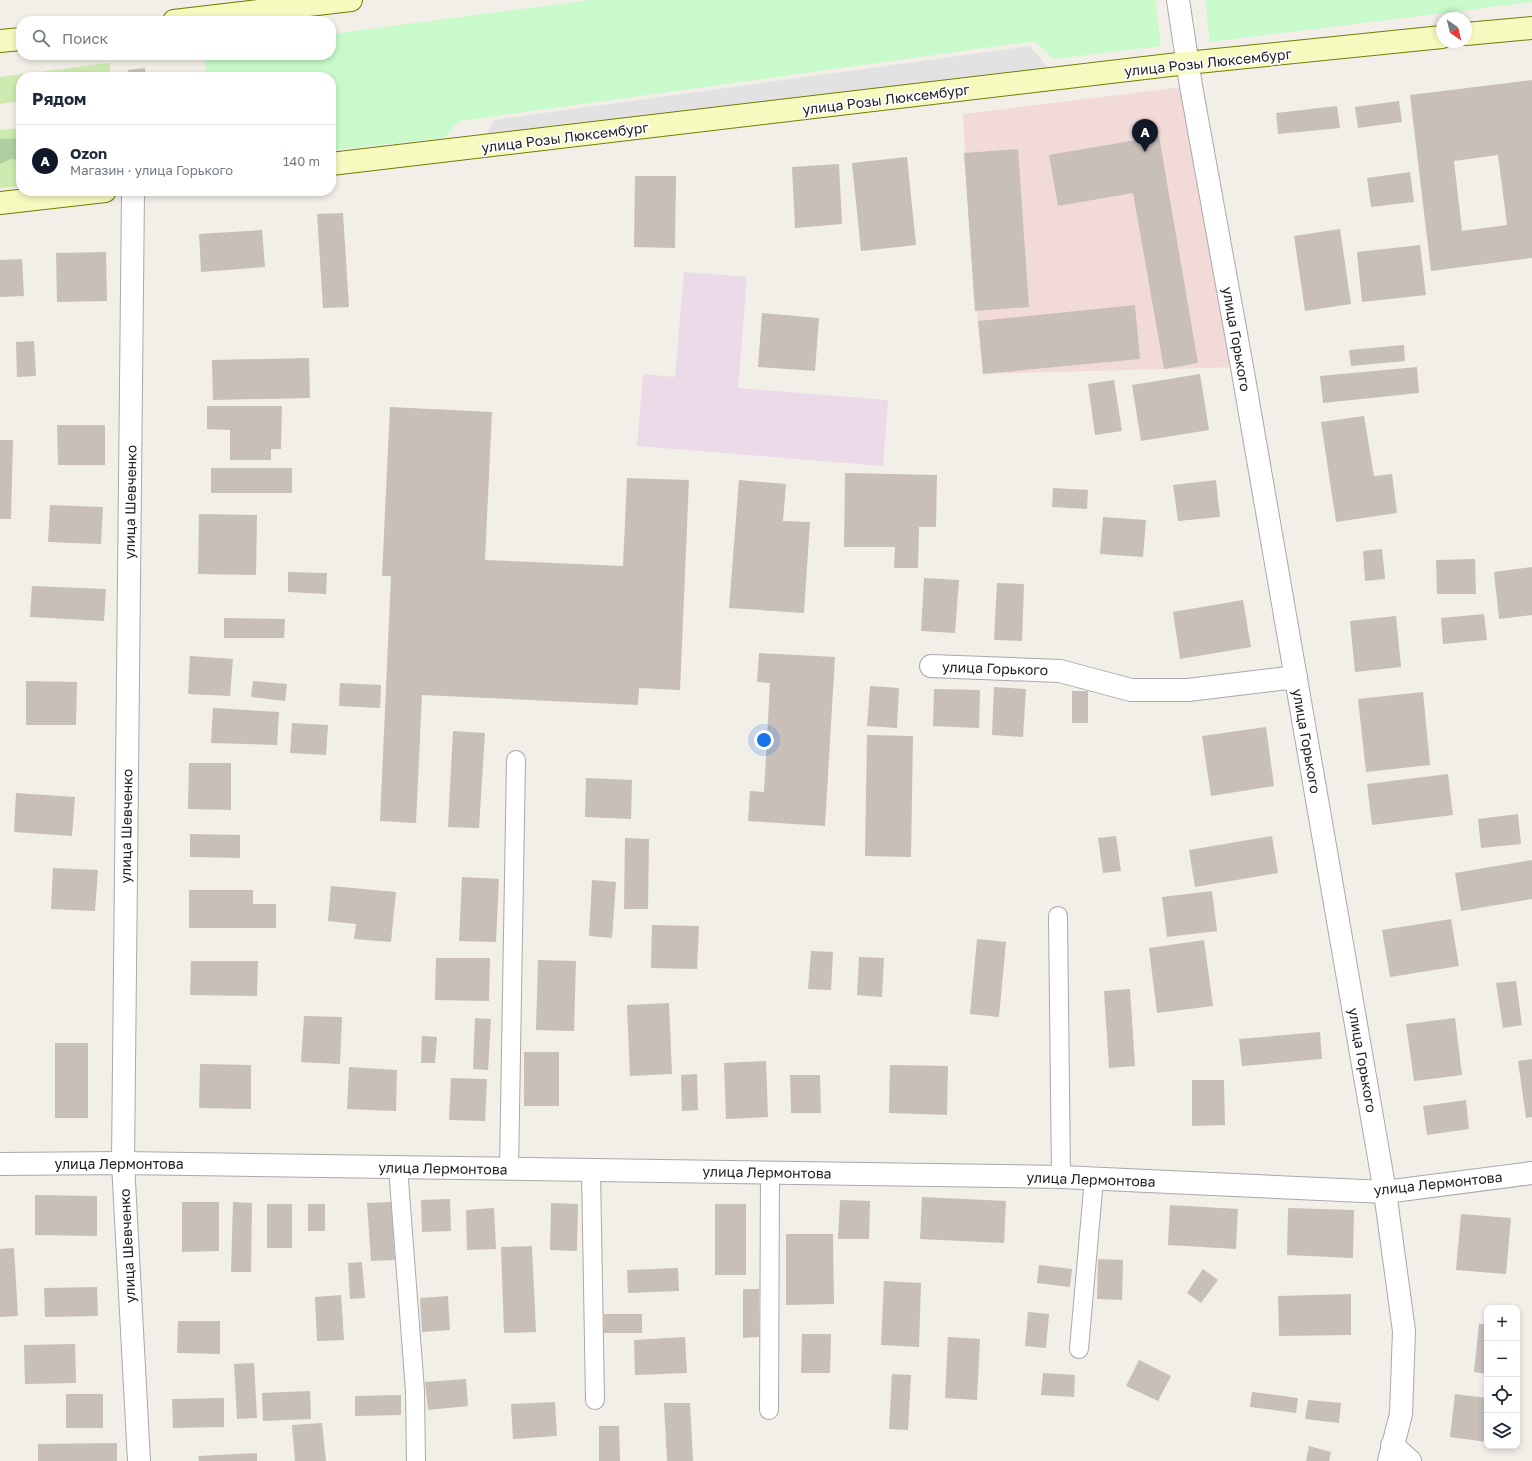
<!DOCTYPE html>
<html lang="ru">
<meta charset="utf-8">
<style>
body{margin:0;font-family:"Golos Text",sans-serif;background:#f6f6f7;color:#1f2937}
.controls{position:absolute;right:12px;bottom:12px;display:grid;overflow:hidden;border-radius:8px;box-shadow:0 2px 6px #0003}
.controls button{width:36px;height:36px;display:grid;place-items:center;padding:0;border:0;border-bottom:1px solid #e0e1e3;background:#fff;color:#1f2937;font:20px sans-serif}
.compass{position:absolute;left:1436px;top:12px;width:36px;height:36px;border-radius:50%;background:#fff;box-shadow:0 2px 6px #0003;rotate:145deg}
.you{position:absolute;left:764px;top:740px;width:14px;height:14px;margin:-10px;border:3px solid #fff;border-radius:50%;background:#1a73e8;box-shadow:0 0 0 6px #1a73e833}
.badge{display:grid;place-items:center;width:26px;height:26px;border-radius:50%;background:#111827;color:#fff;font-size:13px;font-weight:700}
.pin{position:absolute;translate:-50% -33px;filter:drop-shadow(0 1px 2px #0008)}
.pin::after{content:'';position:absolute;top:21px;width:14px;height:12px;background:inherit;clip-path:polygon(0 0,100% 0,50% 100%)}
.list{margin:0;padding:0;list-style:none}
h2{display:flex;justify-content:space-between;align-items:center;height:52px;margin:0;padding:0 16px;font-size:17px}
h2 small{font-size:13px;font-weight:400;color:#747a83}
.list li{display:grid;grid-template-columns:26px 1fr auto;gap:12px;align-items:center;box-sizing:border-box;height:72px;padding:0 16px;border-top:1px solid #e0e1e3}
.list b{display:block;font-size:15px;white-space:nowrap}
.list p{margin:0;font-size:13px;white-space:nowrap;color:#747a83}
.list em{font-size:13px;font-style:normal;color:#747a83}
.icon{flex:none;width:22px;height:22px;fill:none;stroke:currentColor;stroke-width:2;stroke-linecap:round;stroke-linejoin:round}
.map{position:relative;flex:none;width:1532px;height:1461px;overflow:hidden}
.search{position:absolute;background:#fff;box-shadow:0 2px 6px #0003;left:16px;top:16px;width:320px;height:44px;display:flex;align-items:center;gap:10px;box-sizing:border-box;padding:0 14px;border-radius:16px;color:#747a83;font-size:15px}
.panel{position:absolute;background:#fff;box-shadow:0 2px 6px #0003;left:16px;top:72px;width:320px;height:124px;border-radius:16px}
.map>svg:first-child{display:block}
.commercial{fill:#f2dad9}
.industrial{fill:#ebdbe8}
.grass{fill:#cdebb0}
.forest{fill:#add19e}
.park{fill:#c8facc}
.parking{fill:#e2e2e2}
.building{fill:#c7bfb8;fill-rule:evenodd}
.lines{fill:none;stroke-linecap:round;stroke-linejoin:round}
.service-casing{stroke:#a9a9a9;stroke-width:20}
.minor-casing{stroke:#a9a9a9;stroke-width:24}
.secondary-casing{stroke:#707d05;stroke-width:24}
.service{stroke:#fff;stroke-width:18}
.minor{stroke:#fff;stroke-width:22}
.secondary{stroke:#f7fabf;stroke-width:22}
.labels{text-anchor:middle;dominant-baseline:central;stroke-width:3.5;stroke-linejoin:round;paint-order:stroke}
.street-label{font-size:14px;fill:#222;stroke:#fff}
</style>
<div class="map">
<svg width="1532" height="1461" viewBox="0 0 1532 1461">
<rect width="100%" height="100%" fill="#f2efe9"/>
<!-- commercial -->
<polygon class="commercial" points="1191,86 1242,367 983,374 969,223 963,114"/>
<!-- industrial -->
<polygon class="industrial" points="684,272 747,277 738,388 888,400 883,466 637,446 643,374 675,377"/>
<!-- grass -->
<g class="grass">
<polygon points="109,63 111,77 21,77 21,101 0,104 0,77"/>
<polygon points="21,128 21,186 0,188 0,130"/>
</g>
<!-- forest -->
<polygon class="forest" points="21,138 21,160 11,159 0,164 0,139"/>
<!-- park -->
<g class="park">
<polygon points="591,0 1155,0 1161,46 1053,59 1035,41 459,121 444,138 331,150 331,77 206,77 204,55 331,55 331,34"/>
<polygon points="1205,0 1532,0 1532,2 1210,42"/>
</g>
<!-- parking -->
<polygon class="parking" points="1030,46 1049,69 483,141 494,120"/>
<!-- building -->
<g class="building">
<polygon points="145,68 146,77 129,77 128,70"/>
<path d="M 1532,80 L 1532,258 L 1431,271 L 1410,95 ZM 1498,155 L 1507,225 L 1462,231 L 1454,161 Z"/>
<polygon points="1399,101 1402,122 1358,128 1355,107"/>
<polygon points="1337,106 1340,128 1278,134 1276,113"/>
<polygon points="1159,136 1198,363 1164,369 1133,193 1058,206 1049,155"/>
<polygon points="1018,149 1029,307 975,311 964,153"/>
<polygon points="907,157 916,245 861,251 852,163"/>
<polygon points="839,164 842,224 795,228 792,167"/>
<polygon points="1410,172 1414,202 1371,207 1367,178"/>
<polygon points="635,176 676,176 675,248 634,247"/>
<polygon points="343,213 349,307 323,308 317,214"/>
<polygon points="1340,229 1351,304 1305,311 1294,236"/>
<polygon points="262,230 265,267 201,272 199,234"/>
<polygon points="1420,245 1426,295 1362,302 1357,252"/>
<polygon points="106,252 107,301 57,302 56,253"/>
<polygon points="22,259 24,296 0,297 0,260"/>
<polygon points="1135,305 1140,359 983,374 978,321"/>
<polygon points="762,313 819,318 815,371 758,367"/>
<polygon points="34,341 36,376 17,377 16,342"/>
<polygon points="1404,345 1405,361 1351,366 1349,350"/>
<polygon points="309,358 310,398 213,400 212,360"/>
<polygon points="1417,367 1419,393 1323,403 1320,376"/>
<polygon points="1200,374 1209,430 1141,441 1132,385"/>
<polygon points="1114,380 1122,431 1095,435 1088,384"/>
<polygon points="207,406 282,406 281,449 271,449 271,460 230,460 230,430 207,429"/>
<polygon points="390,407 492,412 485,560 623,566 627,478 689,480 680,690 639,688 638,705 422,695 416,823 380,821 391,576 382,576"/>
<polygon points="1364,416 1374,476 1392,474 1397,513 1336,522 1321,422"/>
<polygon points="57,425 105,425 105,465 58,465"/>
<polygon points="0,440 13,440 11,519 0,519"/>
<rect x="211" y="468" width="81" height="25"/>
<polygon points="845,473 937,475 936,527 919,527 918,568 894,568 895,547 844,547"/>
<polygon points="739,480 786,484 783,521 810,522 804,613 729,608"/>
<polygon points="1216,480 1220,517 1178,521 1173,485"/>
<polygon points="1053,488 1088,490 1087,509 1052,507"/>
<polygon points="50,505 103,507 101,544 48,542"/>
<polygon points="199,514 257,515 256,575 198,574"/>
<polygon points="1103,517 1146,520 1143,557 1100,554"/>
<polygon points="1382,549 1385,579 1365,581 1363,551"/>
<polygon points="1475,559 1476,594 1437,594 1436,560"/>
<polygon points="1532,567 1532,615 1499,619 1494,572"/>
<polygon points="288,572 327,573 326,594 288,592"/>
<polygon points="924,578 959,580 955,633 921,631"/>
<polygon points="997,583 1024,584 1022,641 994,640"/>
<polygon points="32,586 106,589 104,621 30,617"/>
<polygon points="1243,600 1251,647 1180,659 1173,612"/>
<polygon points="1484,614 1487,640 1443,644 1441,618"/>
<polygon points="1396,616 1401,667 1355,672 1350,621"/>
<polygon points="224,618 285,619 284,638 224,638"/>
<polygon points="759,653 835,657 825,826 748,821 750,791 764,792 770,683 757,682"/>
<polygon points="190,656 233,659 230,696 188,694"/>
<polygon points="26,681 77,682 76,725 26,725"/>
<polygon points="253,681 287,684 285,701 251,697"/>
<polygon points="340,683 381,685 380,708 339,706"/>
<polygon points="870,686 899,688 897,728 867,726"/>
<polygon points="994,687 1026,689 1023,737 992,735"/>
<polygon points="934,689 980,690 979,728 933,726"/>
<rect x="1072" y="691" width="16" height="32"/>
<polygon points="1423,692 1430,765 1366,772 1358,699"/>
<polygon points="213,708 279,712 277,745 211,743"/>
<polygon points="292,723 328,725 326,755 290,753"/>
<polygon points="1266,727 1274,786 1211,796 1202,736"/>
<polygon points="453,731 485,733 479,828 448,827"/>
<polygon points="867,735 913,736 911,857 865,856"/>
<polygon points="189,763 231,763 231,810 188,809"/>
<polygon points="1448,774 1453,815 1372,825 1367,784"/>
<polygon points="586,778 632,780 631,819 585,817"/>
<polygon points="16,793 75,797 72,836 14,832"/>
<polygon points="1518,814 1521,844 1481,848 1478,819"/>
<polygon points="190,834 240,835 240,858 190,857"/>
<polygon points="1116,836 1121,871 1103,873 1098,838"/>
<polygon points="1272,836 1278,873 1195,887 1189,850"/>
<polygon points="625,838 649,839 648,909 624,909"/>
<polygon points="1532,860 1532,899 1461,911 1455,873"/>
<polygon points="53,868 98,870 95,911 51,909"/>
<polygon points="462,877 499,879 496,942 459,941"/>
<polygon points="592,880 616,882 612,938 589,936"/>
<polygon points="331,886 396,892 391,942 354,939 356,924 328,921"/>
<polygon points="189,890 253,890 253,904 276,904 276,928 189,928"/>
<polygon points="1212,891 1217,931 1167,937 1162,897"/>
<polygon points="1451,919 1459,966 1390,977 1382,930"/>
<polygon points="652,925 699,926 697,969 651,968"/>
<polygon points="977,939 1006,942 999,1017 970,1014"/>
<polygon points="1204,940 1213,1006 1157,1013 1149,948"/>
<polygon points="811,951 833,952 831,990 808,989"/>
<polygon points="859,957 884,958 882,997 857,995"/>
<polygon points="436,958 490,958 489,1001 435,1000"/>
<polygon points="538,960 576,961 574,1031 536,1030"/>
<polygon points="191,961 258,961 257,996 190,995"/>
<polygon points="1516,981 1522,1025 1503,1028 1496,983"/>
<polygon points="1130,989 1135,1066 1109,1068 1104,991"/>
<polygon points="669,1003 672,1074 630,1076 627,1005"/>
<polygon points="304,1016 342,1017 340,1064 301,1062"/>
<polygon points="475,1018 491,1019 488,1070 473,1069"/>
<polygon points="1455,1018 1462,1075 1414,1081 1406,1024"/>
<polygon points="1320,1032 1322,1059 1242,1066 1239,1039"/>
<polygon points="422,1036 437,1037 435,1063 421,1063"/>
<rect x="55" y="1043" width="33" height="75"/>
<rect x="524" y="1052" width="35" height="54"/>
<polygon points="1532,1059 1532,1117 1526,1118 1518,1061"/>
<polygon points="766,1061 768,1117 726,1119 724,1063"/>
<polygon points="200,1064 251,1065 251,1109 199,1108"/>
<polygon points="890,1065 948,1066 947,1115 889,1113"/>
<polygon points="349,1067 397,1070 396,1111 347,1109"/>
<polygon points="697,1074 698,1110 682,1111 681,1075"/>
<polygon points="790,1075 820,1075 821,1113 791,1113"/>
<polygon points="451,1078 487,1079 485,1121 449,1120"/>
<polygon points="1192,1080 1224,1080 1225,1125 1192,1126"/>
<polygon points="1466,1100 1469,1129 1427,1135 1423,1106"/>
<polygon points="35,1195 97,1196 97,1236 35,1235"/>
<polygon points="922,1197 1006,1201 1004,1243 920,1239"/>
<polygon points="450,1199 451,1231 422,1232 421,1200"/>
<polygon points="840,1200 870,1201 869,1239 838,1239"/>
<polygon points="182,1202 219,1202 219,1251 182,1252"/>
<polygon points="233,1202 252,1203 251,1272 231,1272"/>
<polygon points="391,1202 395,1260 371,1261 367,1203"/>
<polygon points="551,1203 578,1204 577,1251 550,1250"/>
<rect x="267" y="1204" width="25" height="44"/>
<rect x="308" y="1204" width="17" height="27"/>
<rect x="715" y="1204" width="31" height="71"/>
<polygon points="1170,1205 1238,1209 1236,1249 1168,1245"/>
<polygon points="494,1208 496,1249 467,1250 466,1210"/>
<polygon points="1288,1208 1354,1210 1353,1258 1287,1255"/>
<polygon points="1461,1214 1511,1218 1506,1274 1456,1270"/>
<polygon points="786,1234 833,1234 834,1304 786,1305"/>
<polygon points="532,1246 536,1332 504,1333 501,1247"/>
<polygon points="14,1248 18,1316 0,1317 0,1249"/>
<polygon points="1098,1259 1123,1260 1122,1300 1097,1299"/>
<polygon points="362,1262 365,1298 350,1299 348,1263"/>
<polygon points="1039,1265 1072,1269 1070,1287 1037,1283"/>
<polygon points="678,1268 679,1291 628,1293 627,1270"/>
<polygon points="1203,1269 1218,1280 1201,1303 1187,1293"/>
<polygon points="884,1281 921,1283 919,1347 881,1345"/>
<polygon points="97,1287 98,1316 45,1317 44,1288"/>
<polygon points="743,1289 759,1289 759,1337 743,1338"/>
<polygon points="1351,1294 1351,1335 1279,1336 1278,1296"/>
<polygon points="341,1295 344,1340 317,1341 315,1297"/>
<polygon points="448,1296 450,1330 422,1332 420,1298"/>
<polygon points="1028,1312 1049,1314 1046,1348 1025,1346"/>
<rect x="604" y="1314" width="38" height="19"/>
<polygon points="178,1321 220,1321 220,1354 177,1353"/>
<polygon points="1479,1324 1487,1324 1487,1374 1474,1372"/>
<polygon points="802,1334 831,1334 830,1373 801,1373"/>
<polygon points="685,1337 687,1373 635,1375 634,1340"/>
<polygon points="948,1337 980,1339 977,1400 945,1398"/>
<polygon points="75,1344 76,1383 25,1384 24,1345"/>
<polygon points="1139,1360 1171,1376 1158,1401 1126,1386"/>
<polygon points="254,1363 257,1418 237,1419 234,1364"/>
<polygon points="1043,1373 1075,1375 1074,1397 1041,1395"/>
<polygon points="892,1374 911,1375 908,1430 889,1429"/>
<polygon points="466,1379 468,1406 428,1410 425,1382"/>
<polygon points="310,1391 311,1419 263,1421 262,1393"/>
<polygon points="1252,1392 1298,1398 1296,1413 1250,1407"/>
<rect x="66" y="1394" width="37" height="34"/>
<polygon points="1455,1394 1487,1398 1487,1442 1450,1437"/>
<polygon points="401,1395 401,1415 355,1416 355,1396"/>
<polygon points="224,1398 224,1427 173,1428 172,1399"/>
<polygon points="1308,1400 1341,1403 1339,1423 1305,1419"/>
<polygon points="555,1402 557,1436 513,1439 511,1404"/>
<polygon points="664,1403 690,1403 693,1461 667,1461"/>
<polygon points="322,1423 326,1461 295,1461 292,1425"/>
<polygon points="599,1426 619,1426 620,1461 599,1461"/>
<polygon points="117,1443 117,1461 38,1461 38,1444"/>
<polygon points="1309,1446 1331,1452 1329,1461 1306,1461"/>
<polygon points="257,1453 257,1461 199,1461 198,1456"/>
</g>
<g class="lines">
<defs>
<g id="service">
<polyline points="1058,916 1061,1177"/>
<polyline points="398,1167 415,1391 416,1461"/>
<polyline points="509,1169 516,760"/>
<polyline points="591,1170 595,1400"/>
<polyline points="1079,1349 1094,1178"/>
<polyline points="769,1410 770,1173"/>
</g>
<g id="minor">
<polyline points="1178,0 1191,86 1242,367 1385,1192 1404,1331 1401,1414 1389,1461"/>
<polyline points="133,191 123,1163 139,1461"/>
<polyline points="931,666 1060,671 1131,690 1188,690 1296,677"/>
<polyline points="0,1164 123,1163 1061,1177 1385,1192 1532,1173"/>
<polyline points="1392,1445 1410,1461"/>
</g>
<g id="secondary">
<polyline points="174,21 351,0"/>
<polyline points="1466,34 1532,28"/>
<polyline points="0,41 21,39"/>
<polyline points="331,164 1187,63 1442,37"/>
<polyline points="0,203 105,191"/>
</g>
</defs>
<!-- service casing -->
<use href="#service" class="service-casing"/>
<!-- minor casing -->
<use href="#minor" class="minor-casing"/>
<!-- secondary casing -->
<use href="#secondary" class="secondary-casing"/>
<!-- service -->
<use href="#service" class="service"/>
<!-- minor -->
<use href="#minor" class="minor"/>
<!-- secondary -->
<use href="#secondary" class="secondary"/>
</g>
<g class="labels">
<!-- street labels -->
<g class="street-label">
<text transform="translate(1208 62) rotate(-6)">улица Розы Люксембург</text>
<text transform="translate(886 99) rotate(-7)">улица Розы Люксембург</text>
<text transform="translate(565 137) rotate(-7)">улица Розы Люксембург</text>
<text transform="translate(1237 339) rotate(80)">улица Горького</text>
<text transform="translate(130 502) rotate(-89)">улица Шевченко</text>
<text transform="translate(995 668) rotate(2)">улица Горького</text>
<text transform="translate(1307 741) rotate(80)">улица Горького</text>
<text transform="translate(126 826) rotate(-89)">улица Шевченко</text>
<text transform="translate(1363 1060) rotate(80)">улица Горького</text>
<text x="119" y="1163">улица Лермонтова</text>
<text transform="translate(443 1168) rotate(1)">улица Лермонтова</text>
<text transform="translate(767 1172) rotate(1)">улица Лермонтова</text>
<text transform="translate(1091 1179) rotate(2)">улица Лермонтова</text>
<text transform="translate(1438 1183) rotate(-6)">улица Лермонтова</text>
<text transform="translate(127 1246) rotate(-93)">улица Шевченко</text>
</g>
</g>
</svg>
<div class="controls">
<button>+</button>
<button>−</button>
<button><svg class="icon" aria-label="locate" viewBox="0 0 24 24"><circle cx="12" cy="12" r="6"/><path d="M12 2v4M12 18v4M2 12h4M18 12h4"/></svg></button>
<button><svg class="icon" aria-label="layers" viewBox="0 0 24 24"><path d="M12 4l9 5-9 5-9-5zM3 14l9 5 9-5"/></svg></button>
</div>
<svg class="compass" viewBox="-18 -18 36 36"><path d="M0-13l5 13h-10z" fill="#e53935"/><path d="M0 13l5-13h-10z" fill="#747a83"/></svg>
<div class="you"></div>
<div class="pin badge" style="left:1145px;top:152px">A</div>
<div class="search"><svg class="icon" aria-label="search" viewBox="0 0 24 24"><circle cx="10" cy="10" r="6"/><path d="M15 15l6 6"/></svg>Поиск</div>
<section class="panel">
<h2>Рядом<small></small></h2>
<ul class="list">
<li><span class="badge">A</span><div><b>Ozon</b><p>Магазин · улица Горького</p></div><em>140 m</em></li>
</ul>
</section>
</div>
